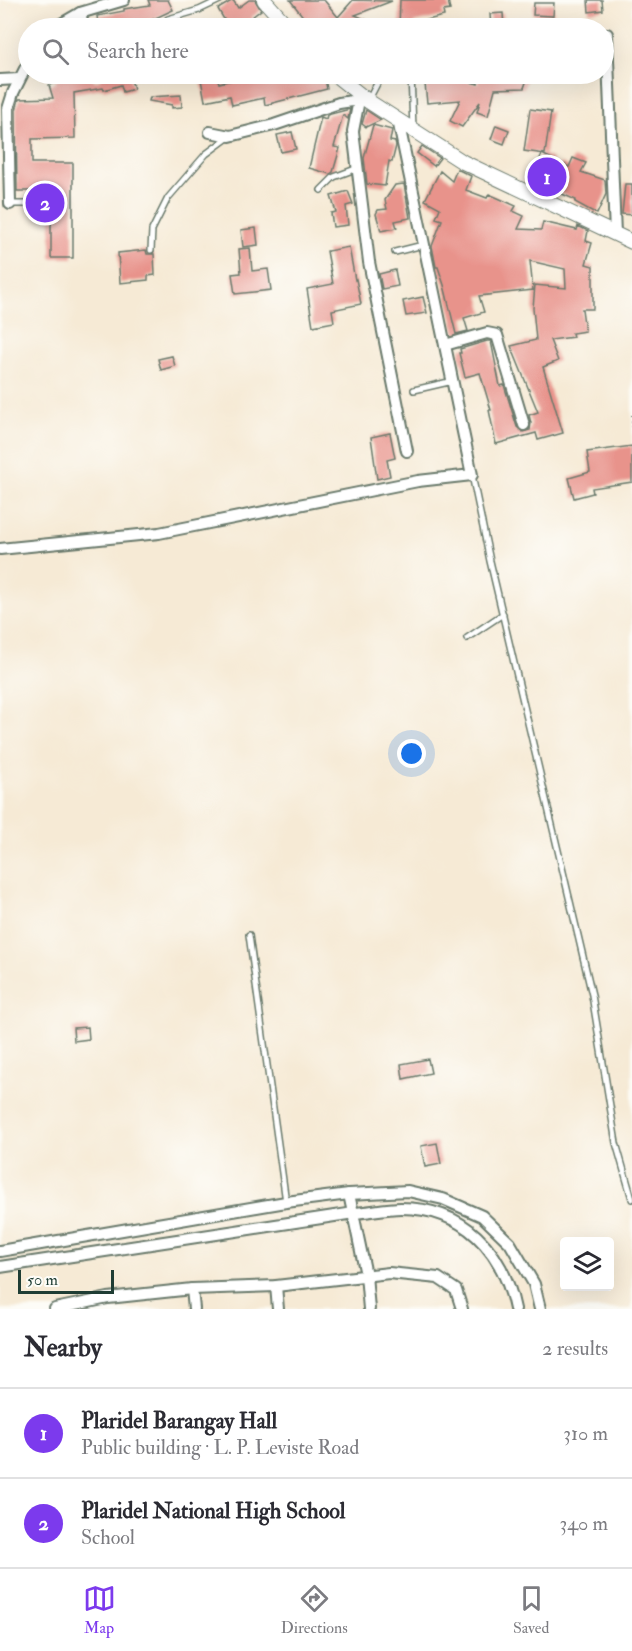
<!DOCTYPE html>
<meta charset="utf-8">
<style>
body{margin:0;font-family:"IM FELL Double Pica",serif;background:#f2f2f3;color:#2b2b33}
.controls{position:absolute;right:18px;bottom:18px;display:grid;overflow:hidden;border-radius:6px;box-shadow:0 6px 24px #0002}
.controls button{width:54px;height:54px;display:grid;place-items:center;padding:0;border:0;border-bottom:2px solid #e1e1e2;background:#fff;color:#2b2b33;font:30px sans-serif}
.scale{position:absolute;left:18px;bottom:15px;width:96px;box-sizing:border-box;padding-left:6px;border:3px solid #1f3d34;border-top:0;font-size:16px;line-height:21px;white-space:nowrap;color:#1f3d34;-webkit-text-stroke:4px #fdfcf7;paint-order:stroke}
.you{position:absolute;left:412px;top:754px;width:21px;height:21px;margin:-15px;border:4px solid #fff;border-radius:50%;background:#1a73e8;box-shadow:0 0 0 9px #1a73e833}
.badge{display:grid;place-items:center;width:39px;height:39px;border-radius:50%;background:#7c3aed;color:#fff;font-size:20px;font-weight:700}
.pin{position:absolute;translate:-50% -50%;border:3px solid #fff;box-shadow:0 2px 6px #0006}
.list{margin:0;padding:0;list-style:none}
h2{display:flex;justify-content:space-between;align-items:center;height:78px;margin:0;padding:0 24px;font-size:26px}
h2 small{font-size:20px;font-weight:400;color:#7c7c81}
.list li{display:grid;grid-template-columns:39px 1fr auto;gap:18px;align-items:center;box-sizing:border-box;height:90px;padding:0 24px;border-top:2px solid #e1e1e2}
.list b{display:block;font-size:22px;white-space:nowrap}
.list p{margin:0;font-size:20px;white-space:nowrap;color:#7c7c81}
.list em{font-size:20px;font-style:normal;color:#7c7c81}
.icon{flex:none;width:33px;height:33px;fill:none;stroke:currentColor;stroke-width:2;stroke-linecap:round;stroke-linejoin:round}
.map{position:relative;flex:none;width:632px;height:1309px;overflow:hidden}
.search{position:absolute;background:#fff;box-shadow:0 6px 24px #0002;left:18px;right:18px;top:18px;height:66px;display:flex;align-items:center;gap:15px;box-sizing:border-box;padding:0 21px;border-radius:33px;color:#7c7c81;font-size:22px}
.sheet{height:258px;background:#fff}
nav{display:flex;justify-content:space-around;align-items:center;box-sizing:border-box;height:84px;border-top:2px solid #e1e1e2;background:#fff;font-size:16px;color:#7c7c81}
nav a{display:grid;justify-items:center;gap:3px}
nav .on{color:#7c3aed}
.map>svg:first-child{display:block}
.building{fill:#e8938b}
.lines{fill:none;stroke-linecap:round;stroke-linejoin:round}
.lane-casing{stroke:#6a7a6c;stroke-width:8}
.street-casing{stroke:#6a7a6c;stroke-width:14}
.secondary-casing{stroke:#6a7a6c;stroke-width:16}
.path{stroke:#6a7a6c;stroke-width:2;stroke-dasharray:1.5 4.5;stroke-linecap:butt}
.lane{stroke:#fff;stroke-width:5}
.street{stroke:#fff;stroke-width:10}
.secondary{stroke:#fff;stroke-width:14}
</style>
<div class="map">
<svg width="632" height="1309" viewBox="0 0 632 1309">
<rect width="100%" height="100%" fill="#fdfcf7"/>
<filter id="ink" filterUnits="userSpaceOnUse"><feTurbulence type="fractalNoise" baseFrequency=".0167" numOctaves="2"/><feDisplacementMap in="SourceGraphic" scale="12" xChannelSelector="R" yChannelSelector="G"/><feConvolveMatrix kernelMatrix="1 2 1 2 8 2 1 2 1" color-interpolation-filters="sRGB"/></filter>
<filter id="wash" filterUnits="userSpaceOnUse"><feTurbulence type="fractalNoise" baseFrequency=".008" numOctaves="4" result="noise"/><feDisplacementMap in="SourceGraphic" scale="24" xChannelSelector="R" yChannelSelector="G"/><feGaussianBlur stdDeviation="1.35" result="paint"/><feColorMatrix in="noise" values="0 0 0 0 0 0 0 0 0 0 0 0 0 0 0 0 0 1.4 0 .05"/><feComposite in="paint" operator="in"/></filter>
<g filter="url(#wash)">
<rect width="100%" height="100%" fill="#f6ead5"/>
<g id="blocks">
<!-- building -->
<g class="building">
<polygon points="148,0 168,0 173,10 145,23 123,26 123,28 99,28 97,16 124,11 124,9 150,5"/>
<polygon points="233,0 238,8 249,0 255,0 261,10 252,17 255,28 229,28 218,9"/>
<polygon points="290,0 324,0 338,17 353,0 392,1 355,15 386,28 312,28"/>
<polygon points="400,0 448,0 450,10 443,11 444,16 414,23 414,28 399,28"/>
<polygon points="588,0 602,0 603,10 589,12"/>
<polygon points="534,3 554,3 553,16 533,15"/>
<polygon points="503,13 504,28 491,28 490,14"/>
<polygon points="60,74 88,74 89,78 95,81 100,80 103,74 129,74 134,89 123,92 121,85 104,90 103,88 74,93 75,138 32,139 32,163 73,163 73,258 51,258 51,191 17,191 16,110 19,99 53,98 49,85 56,83 55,79 62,78"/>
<polygon points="200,74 216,74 219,83 241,78 242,81 271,74 317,74 323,79 325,79 327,89 265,105 264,98 232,105 230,96 205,101"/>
<polygon points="424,74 442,74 478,84 478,77 503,74 529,74 524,88 495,89 488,116 477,112 480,102 462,127 450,121 460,100 427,103"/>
<polygon points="181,95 182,107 172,108 172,105 149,101 150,97"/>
<polygon points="350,109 348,119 343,115 334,147 340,148 333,172 330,174 309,168 321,117 326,119 327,115"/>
<polygon points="530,109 551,112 545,154 524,151"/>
<polygon points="366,110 381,120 366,127 362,124"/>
<polygon points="373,125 392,130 390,141 395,142 396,146 392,162 389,161 385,186 367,184 364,158"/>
<polygon points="496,125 509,130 504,144 491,139"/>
<polygon points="292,132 296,149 281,152 277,135"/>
<polygon points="422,146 440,158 434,166 417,153"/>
<polygon points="542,154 552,159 538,188 529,183"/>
<polygon points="573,158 586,163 581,172 605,180 606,194 597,214 575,202 576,200 553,190 561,163 569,167"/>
<polygon points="457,169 471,176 466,190 487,198 489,194 516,206 513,211 524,216 518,229 541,230 543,222 577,230 578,226 588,231 586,241 592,243 586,264 593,266 593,309 582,309 585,331 572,333 573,337 550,340 558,361 543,367 563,433 538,440 536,433 496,444 489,410 491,410 480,373 465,377 459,353 461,353 460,349 487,341 491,341 500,386 504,385 517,427 523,432 530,430 531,423 529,415 538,412 511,346 536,340 533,308 535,285 566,288 565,269 530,261 533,290 479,296 484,312 464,318 468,331 456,334 444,285 438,267 436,267 432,246 442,220 436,218 440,208 425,200 440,171 452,181"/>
<polygon points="404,184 410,218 395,221 397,228 381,231 376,214 378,210 387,209 385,200 395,185"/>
<polygon points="625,184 632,184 632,215 622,214"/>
<polygon points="348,191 353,204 346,206 348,225 333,227 331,213 336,212 331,196"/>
<polygon points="256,228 258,245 243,247 241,230"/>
<polygon points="349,247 355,280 356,279 361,304 332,310 334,322 313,326 307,289 333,284 327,251"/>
<polygon points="250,248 252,271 268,269 271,290 235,294 232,274 241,273 239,249"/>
<polygon points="146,250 147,254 154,254 155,275 148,276 148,280 120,283 118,253"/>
<polygon points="395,270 398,286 382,289 379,274"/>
<polygon points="423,297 427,313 406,316 403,301"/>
<polygon points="172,356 175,366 161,370 158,359"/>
<polygon points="390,433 395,458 387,460 390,476 377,479 371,437"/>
<polygon points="632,446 632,482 592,488 593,493 574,498 569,478 590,472 587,452"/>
<polygon points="88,1027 89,1039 74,1041 73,1028"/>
<polygon points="428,1059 431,1073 403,1079 401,1064"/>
<polygon points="437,1143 441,1164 425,1167 421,1146"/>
</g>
</g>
</g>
<g filter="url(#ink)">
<use href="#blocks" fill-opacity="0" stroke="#6a7a6c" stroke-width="1.5"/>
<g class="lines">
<defs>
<g id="lane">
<polyline points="168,19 199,10 220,0"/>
<polyline points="411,74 413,129"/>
<polyline points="368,101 382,74"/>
<polyline points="321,190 334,177 358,168"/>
<polyline points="10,204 41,204"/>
<polyline points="151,250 152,230 168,198 206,154 229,137"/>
<polyline points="395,252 423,245"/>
<polyline points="414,390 453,381"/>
<polyline points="472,475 490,561 592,995 616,1143 632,1199"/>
<polyline points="467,638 503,614"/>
<polyline points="249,935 286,1202"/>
</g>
<g id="street">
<polyline points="80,13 84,28"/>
<polyline points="54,28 80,13 124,0"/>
<polyline points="607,34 615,234"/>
<polyline points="95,74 96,74"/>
<polyline points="0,80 19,79"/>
<polyline points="360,95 353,131 369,262 407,451"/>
<polyline points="210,132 230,136 274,125 339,103 359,100"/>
<polyline points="10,204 8,109 13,93 28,63"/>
<polyline points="445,345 487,333 497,335 524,425"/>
<polyline points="0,549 159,533 418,481 472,475 398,120"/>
<polyline points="349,1194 366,1275 369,1309"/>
<polyline points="0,1251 286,1202 349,1194 408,1191 443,1199 482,1216 510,1243 534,1284 540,1309"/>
<path d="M 0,1267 L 354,1213 C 370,1212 385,1208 401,1208 C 463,1208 503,1250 515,1309"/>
<polyline points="276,1286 278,1309"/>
<polyline points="192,1289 194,1309"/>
<polyline points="55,1309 108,1298 192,1289 276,1286 389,1273 438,1278 456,1290 462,1309"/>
</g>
<g id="secondary">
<polyline points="264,0 289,28"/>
<polyline points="334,74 368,101 463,162 632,242"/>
</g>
</defs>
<!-- lane casing -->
<use href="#lane" class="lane-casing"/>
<!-- street casing -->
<use href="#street" class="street-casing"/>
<!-- secondary casing -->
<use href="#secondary" class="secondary-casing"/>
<!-- path -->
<polyline class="path" points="632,428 632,415"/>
<!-- lane -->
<use href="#lane" class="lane"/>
<!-- street -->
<use href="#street" class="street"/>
<!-- secondary -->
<use href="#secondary" class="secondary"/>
</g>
</g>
</svg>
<div class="controls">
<button><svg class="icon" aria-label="layers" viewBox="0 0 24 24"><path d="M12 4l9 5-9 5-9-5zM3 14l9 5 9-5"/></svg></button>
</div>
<div class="scale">50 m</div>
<div class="you"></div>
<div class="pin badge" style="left:547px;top:177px">1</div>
<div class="pin badge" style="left:45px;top:203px">2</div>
<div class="search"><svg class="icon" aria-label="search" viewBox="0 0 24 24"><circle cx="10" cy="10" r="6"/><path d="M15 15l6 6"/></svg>Search here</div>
</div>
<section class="sheet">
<h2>Nearby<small>2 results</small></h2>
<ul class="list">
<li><span class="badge">1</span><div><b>Plaridel Barangay Hall</b><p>Public building · L. P. Leviste Road</p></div><em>310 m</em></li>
<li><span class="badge">2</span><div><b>Plaridel National High School</b><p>School</p></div><em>340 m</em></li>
</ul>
</section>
<nav>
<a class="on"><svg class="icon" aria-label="map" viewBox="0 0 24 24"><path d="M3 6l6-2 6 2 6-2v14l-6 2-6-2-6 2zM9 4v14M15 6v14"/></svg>Map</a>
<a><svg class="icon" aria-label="directions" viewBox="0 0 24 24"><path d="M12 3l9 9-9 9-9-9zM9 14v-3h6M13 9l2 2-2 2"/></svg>Directions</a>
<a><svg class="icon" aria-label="saved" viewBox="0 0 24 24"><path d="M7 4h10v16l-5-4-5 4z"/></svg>Saved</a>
</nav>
